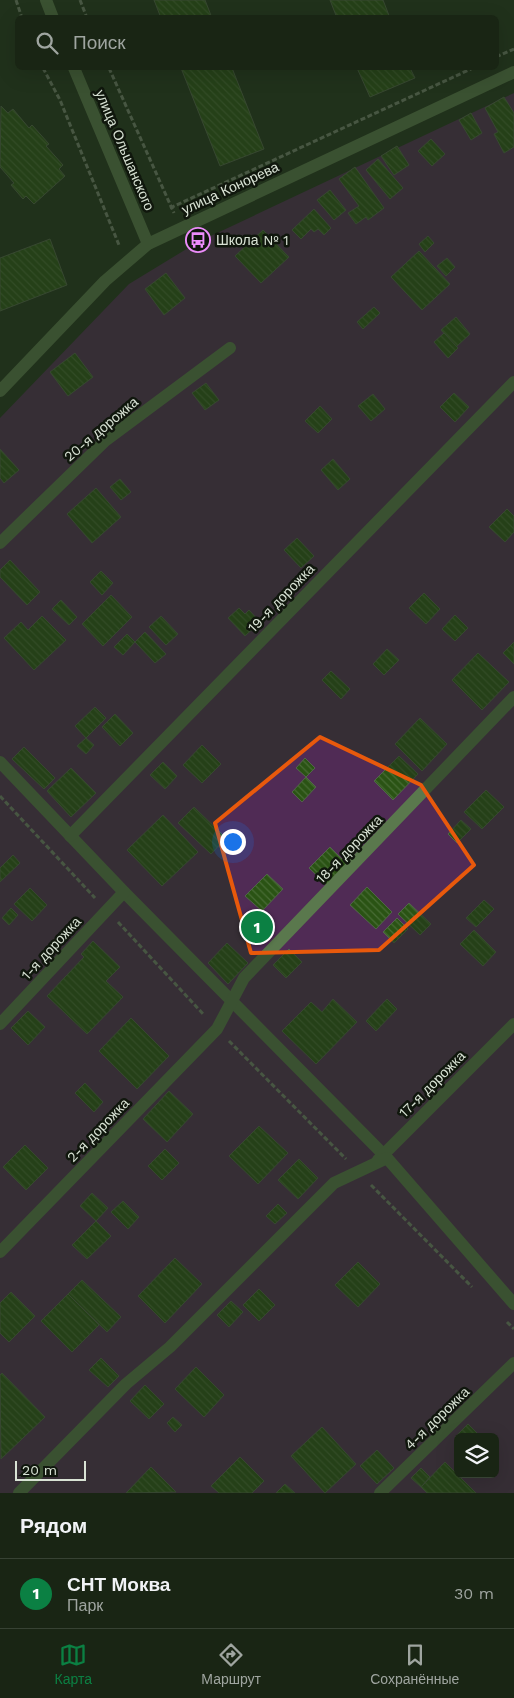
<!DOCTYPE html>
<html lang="ru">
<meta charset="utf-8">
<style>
body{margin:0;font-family:"Work Sans",sans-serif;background:#263122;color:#f1f3f6}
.controls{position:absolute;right:15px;bottom:15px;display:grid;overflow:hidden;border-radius:8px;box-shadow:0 5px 20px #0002}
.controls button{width:45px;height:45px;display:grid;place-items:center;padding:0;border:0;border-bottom:1px solid #374234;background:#192514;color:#f1f3f6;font:25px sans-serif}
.scale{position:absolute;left:15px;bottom:12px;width:71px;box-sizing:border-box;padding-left:5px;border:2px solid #d9e3d5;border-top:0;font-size:14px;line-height:18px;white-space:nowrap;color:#d9e3d5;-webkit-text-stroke:4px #10170d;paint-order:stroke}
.you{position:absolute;left:232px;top:841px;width:18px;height:18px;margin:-12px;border:4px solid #fff;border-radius:50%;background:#1a73e8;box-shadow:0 0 0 8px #1a73e833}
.badge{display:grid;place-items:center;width:32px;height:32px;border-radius:50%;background:#0b8043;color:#fff;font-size:16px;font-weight:700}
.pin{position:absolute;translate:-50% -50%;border:2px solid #fff;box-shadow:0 1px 5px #0006}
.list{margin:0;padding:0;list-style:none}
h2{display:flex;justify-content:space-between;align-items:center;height:65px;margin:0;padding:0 20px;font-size:21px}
h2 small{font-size:16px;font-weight:400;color:#9fa5a0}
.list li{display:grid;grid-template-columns:32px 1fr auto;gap:15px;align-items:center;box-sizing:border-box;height:70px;padding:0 20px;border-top:1px solid #374234}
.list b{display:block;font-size:19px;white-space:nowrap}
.list p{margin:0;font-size:16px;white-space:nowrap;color:#9fa5a0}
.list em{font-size:16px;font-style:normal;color:#9fa5a0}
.icon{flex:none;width:28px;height:28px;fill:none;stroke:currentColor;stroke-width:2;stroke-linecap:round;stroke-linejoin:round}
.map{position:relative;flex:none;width:514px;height:1493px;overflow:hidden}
.search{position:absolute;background:#192514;box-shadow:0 5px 20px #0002;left:15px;right:15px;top:15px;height:55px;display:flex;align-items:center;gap:12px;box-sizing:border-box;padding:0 18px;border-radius:8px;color:#9fa5a0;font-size:19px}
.sheet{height:135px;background:#192514}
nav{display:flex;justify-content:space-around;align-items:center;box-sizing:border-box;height:70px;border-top:1px solid #374234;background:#192514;font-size:14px;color:#9fa5a0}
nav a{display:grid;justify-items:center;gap:2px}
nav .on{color:#0b8043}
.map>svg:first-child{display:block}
.green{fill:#502b55;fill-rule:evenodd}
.building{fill:url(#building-back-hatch);stroke:#52634b}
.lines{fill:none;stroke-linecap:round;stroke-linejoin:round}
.path{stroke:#768371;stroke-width:3;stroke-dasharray:5 2.5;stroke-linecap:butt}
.minor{stroke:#5a784d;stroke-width:12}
.marked{fill:none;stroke:#e8590c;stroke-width:4;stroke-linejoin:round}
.labels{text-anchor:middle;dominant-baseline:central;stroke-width:5;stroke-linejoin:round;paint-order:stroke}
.street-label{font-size:14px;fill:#d9e3d5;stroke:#10170d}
.poi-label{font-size:14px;fill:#d9e3d5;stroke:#10170d;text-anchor:start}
</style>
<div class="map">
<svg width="514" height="1493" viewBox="0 0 514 1493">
<defs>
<pattern id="building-back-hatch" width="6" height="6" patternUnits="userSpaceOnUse" patternTransform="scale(1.25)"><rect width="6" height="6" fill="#2a5314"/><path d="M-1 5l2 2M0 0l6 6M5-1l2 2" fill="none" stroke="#486c35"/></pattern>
</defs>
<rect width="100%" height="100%" fill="#21311b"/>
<!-- green -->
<path class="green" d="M 514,93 L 514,1493 L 0,1493 L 0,418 L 129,284 L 198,242 ZM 458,1437 L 495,1437 L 495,1474 L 458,1474 Z"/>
<!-- building -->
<g class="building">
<polygon points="154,0 205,0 212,18 161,18"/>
<polygon points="330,0 383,0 390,18 337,18"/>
<polygon points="181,68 232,68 264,149 220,166"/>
<polygon points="357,68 410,68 415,78 370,97"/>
<polygon points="504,97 514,113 514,147 504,153 494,134 498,132 485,108"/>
<polygon points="1,106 8,113 13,109 29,128 32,125 49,144 46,146 63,165 59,169 65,176 34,204 26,196 23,199 11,185 14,183 0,167"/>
<polygon points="471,113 482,133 471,140 459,120"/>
<polygon points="431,139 445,154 432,166 418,151"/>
<polygon points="397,146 409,165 394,175 381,156"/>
<polygon points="378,159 403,188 390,199 366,170"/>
<polygon points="355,167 384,208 368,220 366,217 356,224 348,213 359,206 339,179"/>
<polygon points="330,190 346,210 334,220 317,200"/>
<polygon points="314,209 331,228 324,235 318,229 314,232 311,229 301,239 292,230"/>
<polygon points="263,230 289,257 261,283 235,256"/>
<polygon points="428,236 434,243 425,252 419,244"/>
<polygon points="50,239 67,285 0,311 0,258"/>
<polygon points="419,251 450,284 422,310 391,277"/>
<polygon points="447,258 455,267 446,276 437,266"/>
<polygon points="166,273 185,298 164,315 145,289"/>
<polygon points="374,307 380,313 363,329 357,322"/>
<polygon points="456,317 470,334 456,347 441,330"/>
<polygon points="444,333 458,348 448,358 434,342"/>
<polygon points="75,353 93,377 68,396 50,372"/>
<polygon points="206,383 219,400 205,410 192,393"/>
<polygon points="454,393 469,407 455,422 440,407"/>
<polygon points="373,394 385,409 371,421 358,406"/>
<polygon points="320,406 332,419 318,433 305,421"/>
<polygon points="0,449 19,470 4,483 0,478"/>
<polygon points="333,459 350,479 338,490 321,470"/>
<polygon points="120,479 131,492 121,500 110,487"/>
<polygon points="96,488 121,517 92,543 67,514"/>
<polygon points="507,509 514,516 514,532 505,542 489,527"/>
<polygon points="297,538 314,556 301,568 284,550"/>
<polygon points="10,560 40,592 27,605 0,577 0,570"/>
<polygon points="101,571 113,583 102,595 90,582"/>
<polygon points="424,593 440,609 426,624 409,608"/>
<polygon points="111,595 132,617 103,646 82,624"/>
<polygon points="61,600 77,617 69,625 52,609"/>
<polygon points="239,608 245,614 249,610 260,622 245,636 228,618"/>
<polygon points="455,615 468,628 455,641 442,629"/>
<polygon points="42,616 66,640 34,670 4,638 21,622 28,630"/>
<polygon points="161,616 178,634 166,645 149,627"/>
<polygon points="145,632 166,654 155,663 135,642"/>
<polygon points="127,634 135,642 123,655 114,647"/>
<polygon points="514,642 514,664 503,653"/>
<polygon points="387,649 399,660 384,675 373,664"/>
<polygon points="478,653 509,682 482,710 452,680"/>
<polygon points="331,671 350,689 341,699 322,680"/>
<polygon points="95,707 106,718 86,738 75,726"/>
<polygon points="115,714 133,733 120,746 102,727"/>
<polygon points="420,718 447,744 422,771 395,744"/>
<polygon points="86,738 94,745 86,754 77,746"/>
<polygon points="202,745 221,764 202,783 183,765"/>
<polygon points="24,747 55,778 44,789 12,759"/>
<polygon points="399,756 418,774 393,800 374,781"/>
<polygon points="305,758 315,768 306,777 296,768"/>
<polygon points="163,762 177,776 165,789 150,775"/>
<polygon points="71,768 96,793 71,817 47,791"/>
<polygon points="306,777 316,787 302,802 292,792"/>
<polygon points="486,790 504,807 482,829 464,812"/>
<polygon points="194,807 226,838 211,854 178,823"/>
<polygon points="163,815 198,852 162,886 127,850"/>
<polygon points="461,820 471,829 457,843 448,834"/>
<polygon points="330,847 347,864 327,885 309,868"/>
<polygon points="13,855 20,863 0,882 0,868"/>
<polygon points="267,874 283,889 262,911 245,896"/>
<polygon points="367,887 392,912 376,929 350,905"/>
<polygon points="30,888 47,905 32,921 14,904"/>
<polygon points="484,900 494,909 476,927 466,918"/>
<polygon points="409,903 431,924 420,935 398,914"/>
<polygon points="11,908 18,915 9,925 2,918"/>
<polygon points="397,918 408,929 394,943 383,932"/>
<polygon points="474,930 496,952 483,966 460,944"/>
<polygon points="93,941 120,967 106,981 123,997 87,1034 47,996 84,957 81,954"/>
<polygon points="227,943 248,963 228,984 208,963"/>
<polygon points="289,949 302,962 286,978 273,965"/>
<polygon points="333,999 357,1022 316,1064 282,1031 311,1002 322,1012"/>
<polygon points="387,999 397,1009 376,1031 366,1021"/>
<polygon points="28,1011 45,1027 28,1045 11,1028"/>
<polygon points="131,1018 169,1056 137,1089 99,1051"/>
<polygon points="85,1083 103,1102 94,1112 75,1093"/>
<polygon points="169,1091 193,1114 167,1142 143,1119"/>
<polygon points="259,1126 288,1153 258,1184 229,1156"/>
<polygon points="25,1145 48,1168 26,1190 3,1167"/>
<polygon points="165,1149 179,1163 162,1180 148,1166"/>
<polygon points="299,1159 318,1178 298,1199 278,1180"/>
<polygon points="92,1193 108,1208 96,1221 80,1206"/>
<polygon points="123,1201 139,1217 128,1229 111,1212"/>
<polygon points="278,1204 287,1213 275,1224 266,1216"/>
<polygon points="96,1221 111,1236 87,1259 72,1245"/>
<polygon points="175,1258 202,1284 165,1323 138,1296"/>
<polygon points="358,1262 380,1284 358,1307 335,1285"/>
<polygon points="82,1280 121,1317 107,1332 68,1294"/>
<polygon points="259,1289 275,1305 259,1321 243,1305"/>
<polygon points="11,1292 35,1316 9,1342 0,1333 0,1303"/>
<polygon points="68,1294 99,1325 72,1352 41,1321"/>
<polygon points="231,1301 243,1312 229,1327 217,1315"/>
<polygon points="101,1358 119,1376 108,1387 89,1370"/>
<polygon points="196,1367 224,1395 204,1417 175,1389"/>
<polygon points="2,1373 45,1417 1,1459 0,1375"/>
<polygon points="145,1385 164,1404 149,1419 130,1401"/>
<polygon points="173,1417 182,1425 175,1432 167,1423"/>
<polygon points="468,1424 481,1437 458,1437 458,1440 455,1437"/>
<polygon points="322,1427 356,1464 325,1493 291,1456"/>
<polygon points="377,1450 394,1468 377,1484 360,1466"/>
<polygon points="240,1457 264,1481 252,1493 219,1493 211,1486"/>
<polygon points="445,1462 476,1493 427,1493 421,1487"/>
<polygon points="151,1467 176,1492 126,1493"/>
<polygon points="421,1468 430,1477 421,1487 411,1478"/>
<polygon points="285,1484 295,1493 276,1493"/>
</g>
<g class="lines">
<!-- path -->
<g class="path">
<polyline points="16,0 22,18"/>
<polyline points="80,0 87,18"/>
<polyline points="496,57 514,49"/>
<polyline points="43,68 60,100 119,245"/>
<polyline points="109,68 174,213"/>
<polyline points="170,208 473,68"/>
<polyline points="0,796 95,898"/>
<polyline points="118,922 204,1015"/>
<polyline points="229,1041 346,1159"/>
<polyline points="371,1185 472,1287"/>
<polyline points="507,1322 514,1329"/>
</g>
<!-- minor -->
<g class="minor">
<polyline points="46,0 53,18"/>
<polyline points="74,68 148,244"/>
<polyline points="0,391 105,281 148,244 514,72"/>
<polyline points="0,543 105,441 230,348"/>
<polyline points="0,762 124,892 387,1158 514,1304"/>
<polyline points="70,836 514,382"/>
<polyline points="0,1024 124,892"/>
<polyline points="378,1160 514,1024"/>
<polyline points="0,1252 217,1029 244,978 514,697"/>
<polyline points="19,1493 126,1384 170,1347 334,1183 387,1158"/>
<polyline points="380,1493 514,1363"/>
</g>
</g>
<!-- marked area -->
<path d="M0 0H514V1493H0ZM 320,737 L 421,785 L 474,865 L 379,950 L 251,953 L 215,823 Z" fill="#21311b" fill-opacity=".55" fill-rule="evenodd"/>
<path class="marked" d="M 320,737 L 421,785 L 474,865 L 379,950 L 251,953 L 215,823 Z"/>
<!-- icons -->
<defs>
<symbol id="bus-ring" viewBox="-11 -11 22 22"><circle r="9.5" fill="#10170d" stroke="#ec8cfa" stroke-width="1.5"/><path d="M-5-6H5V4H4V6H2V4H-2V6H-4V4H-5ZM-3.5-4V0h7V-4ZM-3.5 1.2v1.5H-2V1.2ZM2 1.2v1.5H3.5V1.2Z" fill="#ec8cfa"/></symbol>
</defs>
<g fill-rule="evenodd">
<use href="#bus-ring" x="184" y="226" width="28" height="28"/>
</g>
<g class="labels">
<!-- street labels -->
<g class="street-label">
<text transform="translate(125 150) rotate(67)">улица Ольшанского</text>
<text transform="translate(230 188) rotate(-25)">улица Конорева</text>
<text transform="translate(101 429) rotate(-40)">20-я дорожка</text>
<text transform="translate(281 598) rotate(-46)">19-я дорожка</text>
<text transform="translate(349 849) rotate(-46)">18-я дорожка</text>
<text transform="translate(51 948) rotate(-47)">1-я дорожка</text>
<text transform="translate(432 1084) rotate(-45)">17-я дорожка</text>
<text transform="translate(98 1130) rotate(-46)">2-я дорожка</text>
<text transform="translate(437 1418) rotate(-44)">4-я дорожка</text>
</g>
<!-- poi labels -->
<g class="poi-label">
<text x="216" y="240">Школа № 1</text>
</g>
</g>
</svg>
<div class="controls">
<button><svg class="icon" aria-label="layers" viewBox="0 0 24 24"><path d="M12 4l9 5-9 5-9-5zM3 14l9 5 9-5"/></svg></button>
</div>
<div class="scale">20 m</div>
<div class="you"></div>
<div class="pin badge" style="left:257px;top:927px">1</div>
<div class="search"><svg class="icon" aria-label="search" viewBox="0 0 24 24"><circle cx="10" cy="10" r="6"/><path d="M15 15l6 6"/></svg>Поиск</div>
</div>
<section class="sheet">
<h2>Рядом<small></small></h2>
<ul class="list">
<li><span class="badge">1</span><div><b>СНТ Моква</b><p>Парк</p></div><em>30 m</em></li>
</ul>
</section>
<nav>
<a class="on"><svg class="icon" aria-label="map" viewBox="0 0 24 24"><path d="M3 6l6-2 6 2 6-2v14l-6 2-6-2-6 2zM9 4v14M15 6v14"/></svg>Карта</a>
<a><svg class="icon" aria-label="directions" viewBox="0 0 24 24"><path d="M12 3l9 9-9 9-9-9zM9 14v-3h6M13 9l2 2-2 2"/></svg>Маршрут</a>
<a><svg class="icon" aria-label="saved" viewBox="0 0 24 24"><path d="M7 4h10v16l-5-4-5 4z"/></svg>Сохранённые</a>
</nav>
